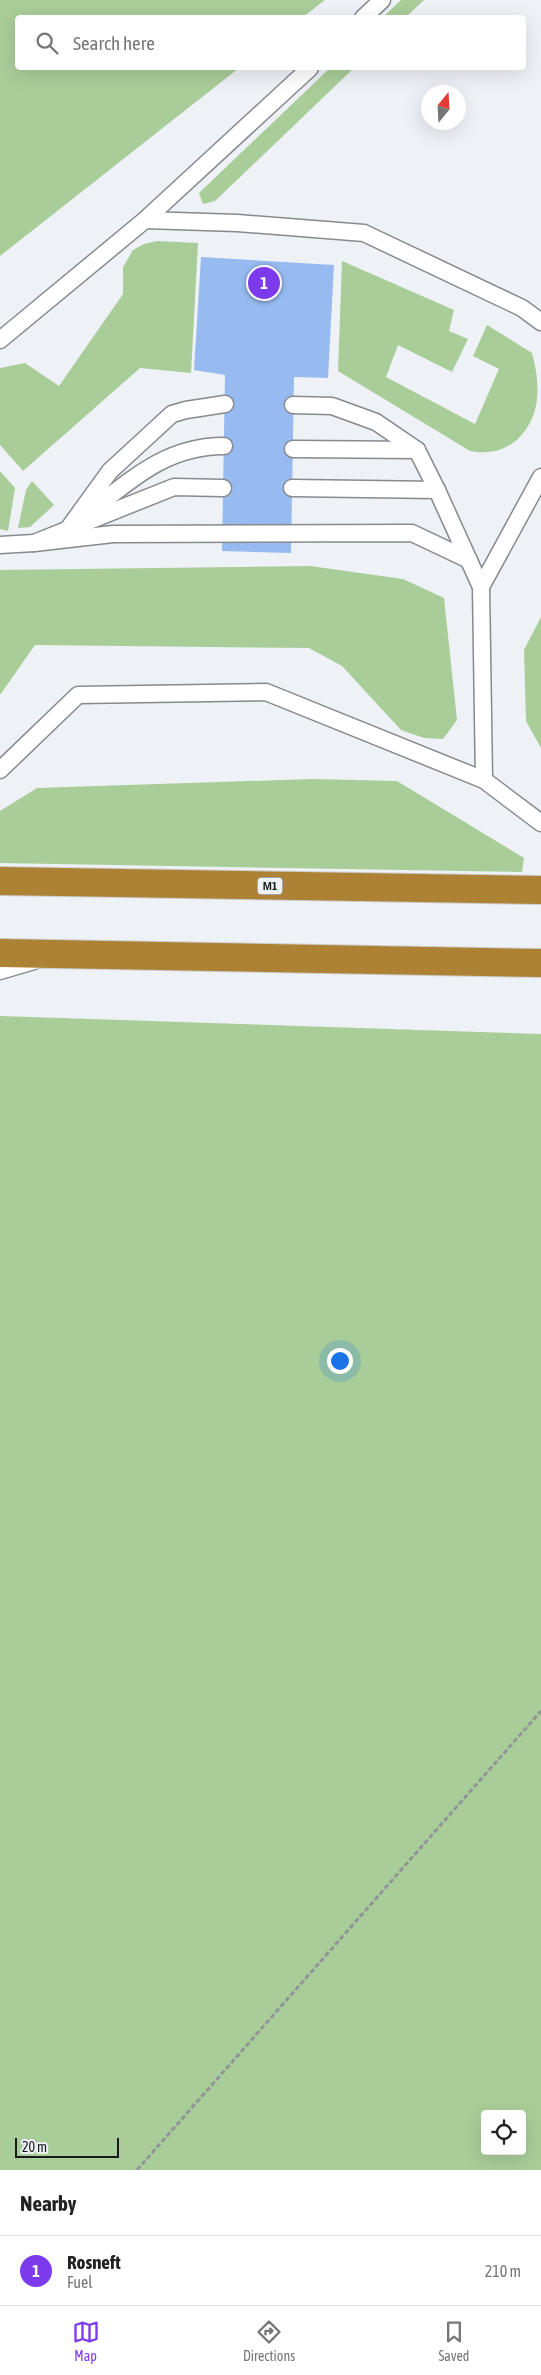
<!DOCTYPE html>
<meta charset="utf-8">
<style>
body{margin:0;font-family:"Asap Condensed",sans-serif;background:#f6f6f6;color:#222}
.controls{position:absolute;right:15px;bottom:15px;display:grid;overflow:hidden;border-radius:5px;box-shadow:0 5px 20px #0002}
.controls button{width:45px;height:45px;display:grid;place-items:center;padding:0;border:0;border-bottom:1px solid #e0e0e0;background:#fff;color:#222;font:25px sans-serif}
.compass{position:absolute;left:421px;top:85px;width:45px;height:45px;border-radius:50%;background:#fff;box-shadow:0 5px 20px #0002;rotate:18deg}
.scale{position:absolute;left:15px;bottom:12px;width:104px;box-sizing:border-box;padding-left:5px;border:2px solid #181a1b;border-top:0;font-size:14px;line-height:18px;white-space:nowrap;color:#181a1b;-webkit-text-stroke:4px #eef1f6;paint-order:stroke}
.you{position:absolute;left:339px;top:1360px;width:18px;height:18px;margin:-12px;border:4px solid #fff;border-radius:50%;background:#1a73e8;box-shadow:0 0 0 8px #1a73e833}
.badge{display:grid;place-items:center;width:32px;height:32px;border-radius:50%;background:#7c3aed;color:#fff;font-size:16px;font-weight:700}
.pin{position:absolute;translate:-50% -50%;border:2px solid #fff;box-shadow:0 1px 5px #0006}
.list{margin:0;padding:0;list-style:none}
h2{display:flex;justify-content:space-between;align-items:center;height:65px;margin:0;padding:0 20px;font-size:21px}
h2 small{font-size:16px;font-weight:400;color:#767676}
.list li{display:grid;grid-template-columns:32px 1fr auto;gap:15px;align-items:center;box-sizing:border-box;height:70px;padding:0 20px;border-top:1px solid #e0e0e0}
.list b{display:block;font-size:19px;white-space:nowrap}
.list p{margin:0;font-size:16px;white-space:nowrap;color:#767676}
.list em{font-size:16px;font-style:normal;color:#767676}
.icon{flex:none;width:28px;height:28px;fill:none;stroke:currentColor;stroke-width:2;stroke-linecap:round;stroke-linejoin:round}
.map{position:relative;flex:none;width:541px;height:2170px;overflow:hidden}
.search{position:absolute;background:#fff;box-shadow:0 5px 20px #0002;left:15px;right:15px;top:15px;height:55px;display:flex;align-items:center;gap:12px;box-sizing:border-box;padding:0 18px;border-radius:5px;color:#767676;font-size:19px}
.sheet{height:135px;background:#fff}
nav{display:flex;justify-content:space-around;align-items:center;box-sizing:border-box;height:70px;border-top:1px solid #e0e0e0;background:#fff;font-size:14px;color:#767676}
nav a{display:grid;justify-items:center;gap:2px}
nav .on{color:#7c3aed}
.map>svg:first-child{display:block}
.green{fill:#a9cd99;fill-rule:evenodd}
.building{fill:#97bbf0}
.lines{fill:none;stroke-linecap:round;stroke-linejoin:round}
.service-casing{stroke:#86898e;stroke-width:19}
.motorway-casing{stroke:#cccdcd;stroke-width:30}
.path{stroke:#929598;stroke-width:3;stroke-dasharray:5 2.5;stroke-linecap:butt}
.service{stroke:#fff;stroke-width:16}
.motorway{stroke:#ad8234;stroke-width:28}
.labels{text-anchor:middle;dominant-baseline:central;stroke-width:4;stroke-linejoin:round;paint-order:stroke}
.shield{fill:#eef1f6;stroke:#585a5d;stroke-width:1}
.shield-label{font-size:11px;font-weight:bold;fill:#181a1b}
</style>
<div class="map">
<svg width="541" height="2170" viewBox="0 0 541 2170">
<rect width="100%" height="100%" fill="#eef1f6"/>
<!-- green -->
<g class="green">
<polygon points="0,0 325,0 303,17 18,18 18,68 239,68 0,256"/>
<polygon points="401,0 424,0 406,17 383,17"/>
<polygon points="330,68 354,68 215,201 203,204 199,193"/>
<polygon points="157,241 198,243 191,373 140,368 23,471 0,445 0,368 25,363 59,386 123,294 123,267 133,250 144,244"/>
<path d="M 342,261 L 454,310 L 449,331 L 468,339 L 452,372 L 398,345 L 386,377 L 475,424 L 499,369 L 473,356 L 487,325 L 532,353 C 541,386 541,417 517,440 C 501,452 489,454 470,451 L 338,371 Z"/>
<polygon points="0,471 15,488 8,531 0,529"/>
<polygon points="32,481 54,505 30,527 18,528 26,490"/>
<polygon points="310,566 403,579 444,598 457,720 443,739 424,738 401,730 342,666 309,648 35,645 0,695 0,570"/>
<polygon points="541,617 541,748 526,721 524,650"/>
<polygon points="312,779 397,781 524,858 522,872 0,863 0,811 37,788"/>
<path d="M 0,1016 L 541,1034 L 541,2170 L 0,2170 ZM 485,2114 L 522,2114 L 522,2151 L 485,2151 Z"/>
</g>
<!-- building -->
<polygon class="building" points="201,257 334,265 328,378 294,377 291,553 222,551 225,375 194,370"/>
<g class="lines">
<defs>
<g id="service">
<polyline points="363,18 382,0"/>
<polyline points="145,220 237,223 364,233 522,308 541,322"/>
<polyline points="0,340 145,220 310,68"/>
<polyline points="293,405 332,406 376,422 417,450 437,490"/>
<polyline points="293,449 417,450"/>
<polyline points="292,488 437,490 481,587 484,780"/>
<path d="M 82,518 C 128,483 163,446 224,446"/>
<polyline points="68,529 110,471 172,414 186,410 225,404"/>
<polyline points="34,543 113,534 412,533 469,560"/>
<polyline points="0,545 34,543 174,487 223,488"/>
<polyline points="481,587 541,477"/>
<polyline points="0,770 78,695 266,692 484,780 541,823"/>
<polyline points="0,971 34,961"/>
</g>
<g id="motorway">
<polyline points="0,881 541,890"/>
<polyline points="0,953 541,963"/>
</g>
</defs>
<!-- service casing -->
<use href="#service" class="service-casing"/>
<!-- motorway casing -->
<use href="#motorway" class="motorway-casing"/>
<!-- path -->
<polyline class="path" points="137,2170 541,1711"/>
<!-- service -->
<use href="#service" class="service"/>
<!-- motorway -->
<use href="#motorway" class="motorway"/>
</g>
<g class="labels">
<!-- shield labels -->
<rect class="shield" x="257.5" y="877.5" width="25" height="17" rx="4"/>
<g class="shield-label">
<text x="270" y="886">М1</text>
</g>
</g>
</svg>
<div class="controls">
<button><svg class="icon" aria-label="locate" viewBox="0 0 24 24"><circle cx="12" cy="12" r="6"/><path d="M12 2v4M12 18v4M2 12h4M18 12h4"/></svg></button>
</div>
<svg class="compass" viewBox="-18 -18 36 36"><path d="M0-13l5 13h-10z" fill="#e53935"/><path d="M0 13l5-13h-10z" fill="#767676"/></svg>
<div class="scale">20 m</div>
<div class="you"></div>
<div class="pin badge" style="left:264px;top:283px">1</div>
<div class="search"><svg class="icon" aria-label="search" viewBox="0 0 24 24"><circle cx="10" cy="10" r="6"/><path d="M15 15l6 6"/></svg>Search here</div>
</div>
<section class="sheet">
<h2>Nearby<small></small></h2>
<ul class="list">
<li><span class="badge">1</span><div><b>Rosneft</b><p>Fuel</p></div><em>210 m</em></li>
</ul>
</section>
<nav>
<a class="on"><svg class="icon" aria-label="map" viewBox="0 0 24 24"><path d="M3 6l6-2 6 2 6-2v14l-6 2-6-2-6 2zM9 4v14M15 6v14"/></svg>Map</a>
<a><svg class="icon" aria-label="directions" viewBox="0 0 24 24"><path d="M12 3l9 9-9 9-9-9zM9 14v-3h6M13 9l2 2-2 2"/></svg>Directions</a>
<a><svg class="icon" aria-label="saved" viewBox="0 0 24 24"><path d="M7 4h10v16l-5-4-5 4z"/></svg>Saved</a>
</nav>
